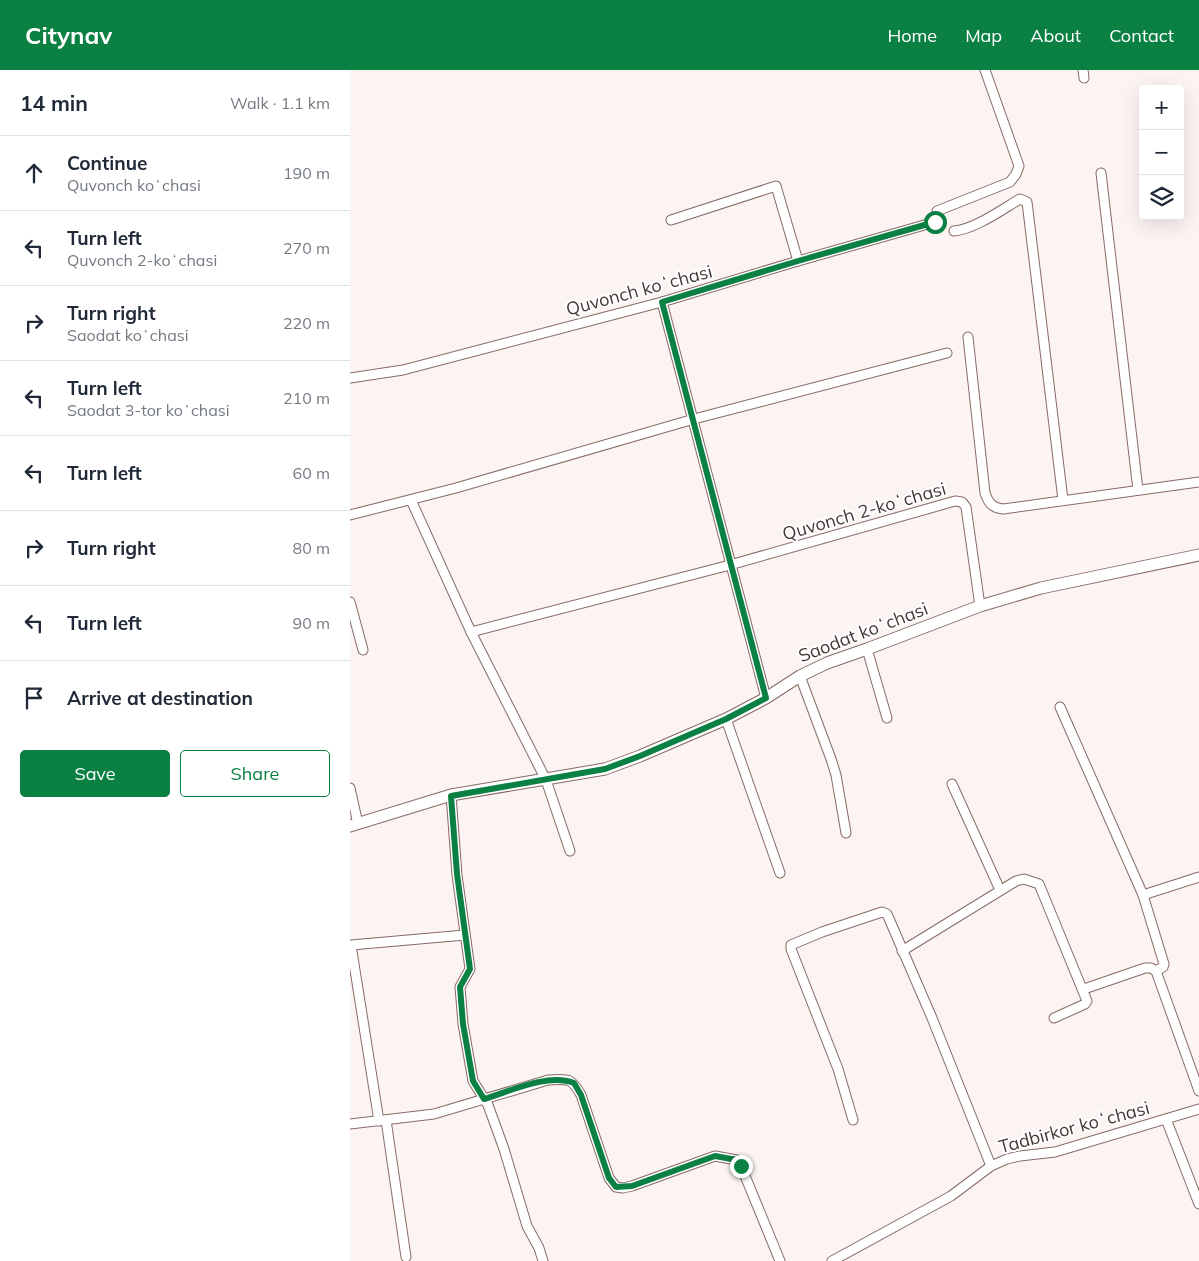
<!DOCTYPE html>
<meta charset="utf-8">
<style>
body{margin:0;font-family:Mulish,sans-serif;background:#f2f2f3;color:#1f2937}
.controls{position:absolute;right:15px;top:15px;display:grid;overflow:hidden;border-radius:5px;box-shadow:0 5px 20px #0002}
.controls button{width:45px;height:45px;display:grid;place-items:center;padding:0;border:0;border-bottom:1px solid #e0e1e3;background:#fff;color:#1f2937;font:25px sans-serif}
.stop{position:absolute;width:15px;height:15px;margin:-11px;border:4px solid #0b8043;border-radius:50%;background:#fff}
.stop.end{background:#0b8043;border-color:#fff;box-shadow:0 1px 5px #0008}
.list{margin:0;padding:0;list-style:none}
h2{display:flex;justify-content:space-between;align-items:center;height:65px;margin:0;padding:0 20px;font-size:21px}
h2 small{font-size:16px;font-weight:400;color:#747a83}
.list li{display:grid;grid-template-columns:32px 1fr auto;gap:15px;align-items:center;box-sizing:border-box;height:75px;padding:0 20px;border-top:1px solid #e0e1e3}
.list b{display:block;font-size:19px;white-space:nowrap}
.list p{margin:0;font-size:16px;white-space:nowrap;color:#747a83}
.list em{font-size:16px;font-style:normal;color:#747a83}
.actions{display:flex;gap:10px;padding:15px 20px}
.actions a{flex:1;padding:11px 0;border:1px solid #0b8043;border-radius:5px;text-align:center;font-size:18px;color:#0b8043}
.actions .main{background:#0b8043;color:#fff}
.icon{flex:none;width:28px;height:28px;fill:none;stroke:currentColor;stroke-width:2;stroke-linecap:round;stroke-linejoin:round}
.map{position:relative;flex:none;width:849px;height:1191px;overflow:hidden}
header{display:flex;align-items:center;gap:30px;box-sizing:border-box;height:70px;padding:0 25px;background:#0b8043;color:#fff}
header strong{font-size:24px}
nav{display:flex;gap:28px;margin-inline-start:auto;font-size:18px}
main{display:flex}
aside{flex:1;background:#fff}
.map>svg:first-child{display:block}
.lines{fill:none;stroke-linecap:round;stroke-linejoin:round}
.minor-casing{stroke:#886a66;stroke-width:11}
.tertiary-casing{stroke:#886a66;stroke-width:13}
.minor{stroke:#fff;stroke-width:9}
.tertiary{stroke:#fff;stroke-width:11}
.route{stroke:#0b8043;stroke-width:6}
.labels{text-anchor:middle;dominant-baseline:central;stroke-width:4;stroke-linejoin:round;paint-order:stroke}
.street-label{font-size:18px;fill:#463836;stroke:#fff}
</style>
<header>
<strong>Citynav</strong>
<nav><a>Home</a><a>Map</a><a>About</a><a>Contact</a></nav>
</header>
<main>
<aside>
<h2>14 min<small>Walk · 1.1 km</small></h2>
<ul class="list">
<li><svg class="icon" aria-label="ahead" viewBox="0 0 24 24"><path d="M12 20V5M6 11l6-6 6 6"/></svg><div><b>Continue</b><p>Quvonch koʻchasi</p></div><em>190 m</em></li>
<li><svg class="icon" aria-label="left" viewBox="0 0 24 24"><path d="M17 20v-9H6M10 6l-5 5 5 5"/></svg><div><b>Turn left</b><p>Quvonch 2-koʻchasi</p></div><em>270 m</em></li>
<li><svg class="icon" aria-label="right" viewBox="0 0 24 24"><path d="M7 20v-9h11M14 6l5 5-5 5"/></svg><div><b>Turn right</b><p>Saodat koʻchasi</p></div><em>220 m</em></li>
<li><svg class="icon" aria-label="left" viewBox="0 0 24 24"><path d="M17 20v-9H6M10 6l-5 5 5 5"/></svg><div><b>Turn left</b><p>Saodat 3-tor koʻchasi</p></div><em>210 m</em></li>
<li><svg class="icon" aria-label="left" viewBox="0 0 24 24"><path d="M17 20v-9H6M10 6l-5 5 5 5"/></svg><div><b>Turn left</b></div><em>60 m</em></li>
<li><svg class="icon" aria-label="right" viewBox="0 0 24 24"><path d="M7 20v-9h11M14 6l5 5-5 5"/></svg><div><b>Turn right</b></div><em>80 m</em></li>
<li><svg class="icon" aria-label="left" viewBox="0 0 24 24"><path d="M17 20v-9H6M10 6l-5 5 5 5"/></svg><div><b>Turn left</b></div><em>90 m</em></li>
<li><svg class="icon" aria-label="arrive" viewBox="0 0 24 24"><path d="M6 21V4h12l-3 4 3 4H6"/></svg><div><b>Arrive at destination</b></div></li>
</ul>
<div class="actions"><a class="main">Save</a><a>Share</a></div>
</aside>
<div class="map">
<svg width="849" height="1191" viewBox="0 0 849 1191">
<rect width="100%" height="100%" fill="#fbf4f3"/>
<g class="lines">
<defs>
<g id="minor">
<polyline points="733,0 734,8"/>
<polyline points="751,103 788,420"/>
<polyline points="587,141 660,112 666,104 669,96 635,0"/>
<polyline points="321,150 426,116 448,191"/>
<path d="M 604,161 C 625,159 651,140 670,129 L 677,132 L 713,430"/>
<polyline points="312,232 416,628"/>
<path d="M 618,267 L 635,423 C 638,432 642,438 653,439 L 849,412"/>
<polyline points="0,308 53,300 312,232 448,191 585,152"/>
<polyline points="61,430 121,562 196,710 220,781"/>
<polyline points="0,445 106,418 344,349 597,283"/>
<polyline points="0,532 13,580"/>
<polyline points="121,562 380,495 605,431 612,432 616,437 630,536"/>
<polyline points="517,579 537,648"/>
<polyline points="450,606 481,689 486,705 496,763"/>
<polyline points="710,637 793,825 814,894 813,897 806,901"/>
<polyline points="376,649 430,803"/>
<polyline points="602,714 650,820"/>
<polyline points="0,718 8,754"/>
<polyline points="101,725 107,805 120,899 110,917 113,954 123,1011 138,1035 154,1079 177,1156 189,1178 193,1191"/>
<polyline points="793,825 849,807"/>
<polyline points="552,881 666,811 674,809 689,814 737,931 735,934 704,948"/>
<polyline points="734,919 795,898 801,898 806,901 849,1021"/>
<polyline points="816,1049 849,1134"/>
<polyline points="36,1050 56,1187"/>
<polyline points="503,1050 488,999 441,879 441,875 472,862 532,842 537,844 582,948 641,1096"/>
<polyline points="29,1051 1,875 115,865"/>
<path d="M 0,1054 L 84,1044 L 198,1010 C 218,1009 221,1007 231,1025 L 259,1108 L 266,1117 L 273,1118 L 282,1116 L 365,1086 L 387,1090 L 391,1096 L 430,1191"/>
<polyline points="482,1191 601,1126 641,1096 657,1089 670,1086 705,1082 849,1039"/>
</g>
<polyline id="tertiary" points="0,756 101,725 255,699 290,686 376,649 416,628 450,606 477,593 517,579 630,536 691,518 849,485"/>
</defs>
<!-- minor casing -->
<use href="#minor" class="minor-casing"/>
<!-- tertiary casing -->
<use href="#tertiary" class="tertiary-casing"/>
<!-- minor -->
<use href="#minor" class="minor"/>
<!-- tertiary -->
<use href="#tertiary" class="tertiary"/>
</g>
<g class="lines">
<!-- route -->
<path class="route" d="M 391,1096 L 387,1090 L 365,1086 L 282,1116 L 266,1117 L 259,1108 L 231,1025 L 224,1013 C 197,1003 161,1021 134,1029 L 123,1011 L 113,954 L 110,917 L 120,899 L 107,804 L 101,726 L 255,699 L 290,686 L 376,649 L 416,628 L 312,232 L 448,191 L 585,152"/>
</g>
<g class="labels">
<!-- street labels -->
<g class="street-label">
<text transform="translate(289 220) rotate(-15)">Quvonch koʻchasi</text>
<text transform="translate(514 441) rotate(-16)">Quvonch 2-koʻchasi</text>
<text transform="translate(513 562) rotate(-21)">Saodat koʻchasi</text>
<text transform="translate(724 1057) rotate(-15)">Tadbirkor koʻchasi</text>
</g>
</g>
</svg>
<div class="controls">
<button>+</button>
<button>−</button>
<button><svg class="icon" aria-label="layers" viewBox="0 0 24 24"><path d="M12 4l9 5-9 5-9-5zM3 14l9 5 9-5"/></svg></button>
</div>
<div class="stop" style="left:585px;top:152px"></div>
<div class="stop end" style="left:391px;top:1096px"></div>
</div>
</main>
